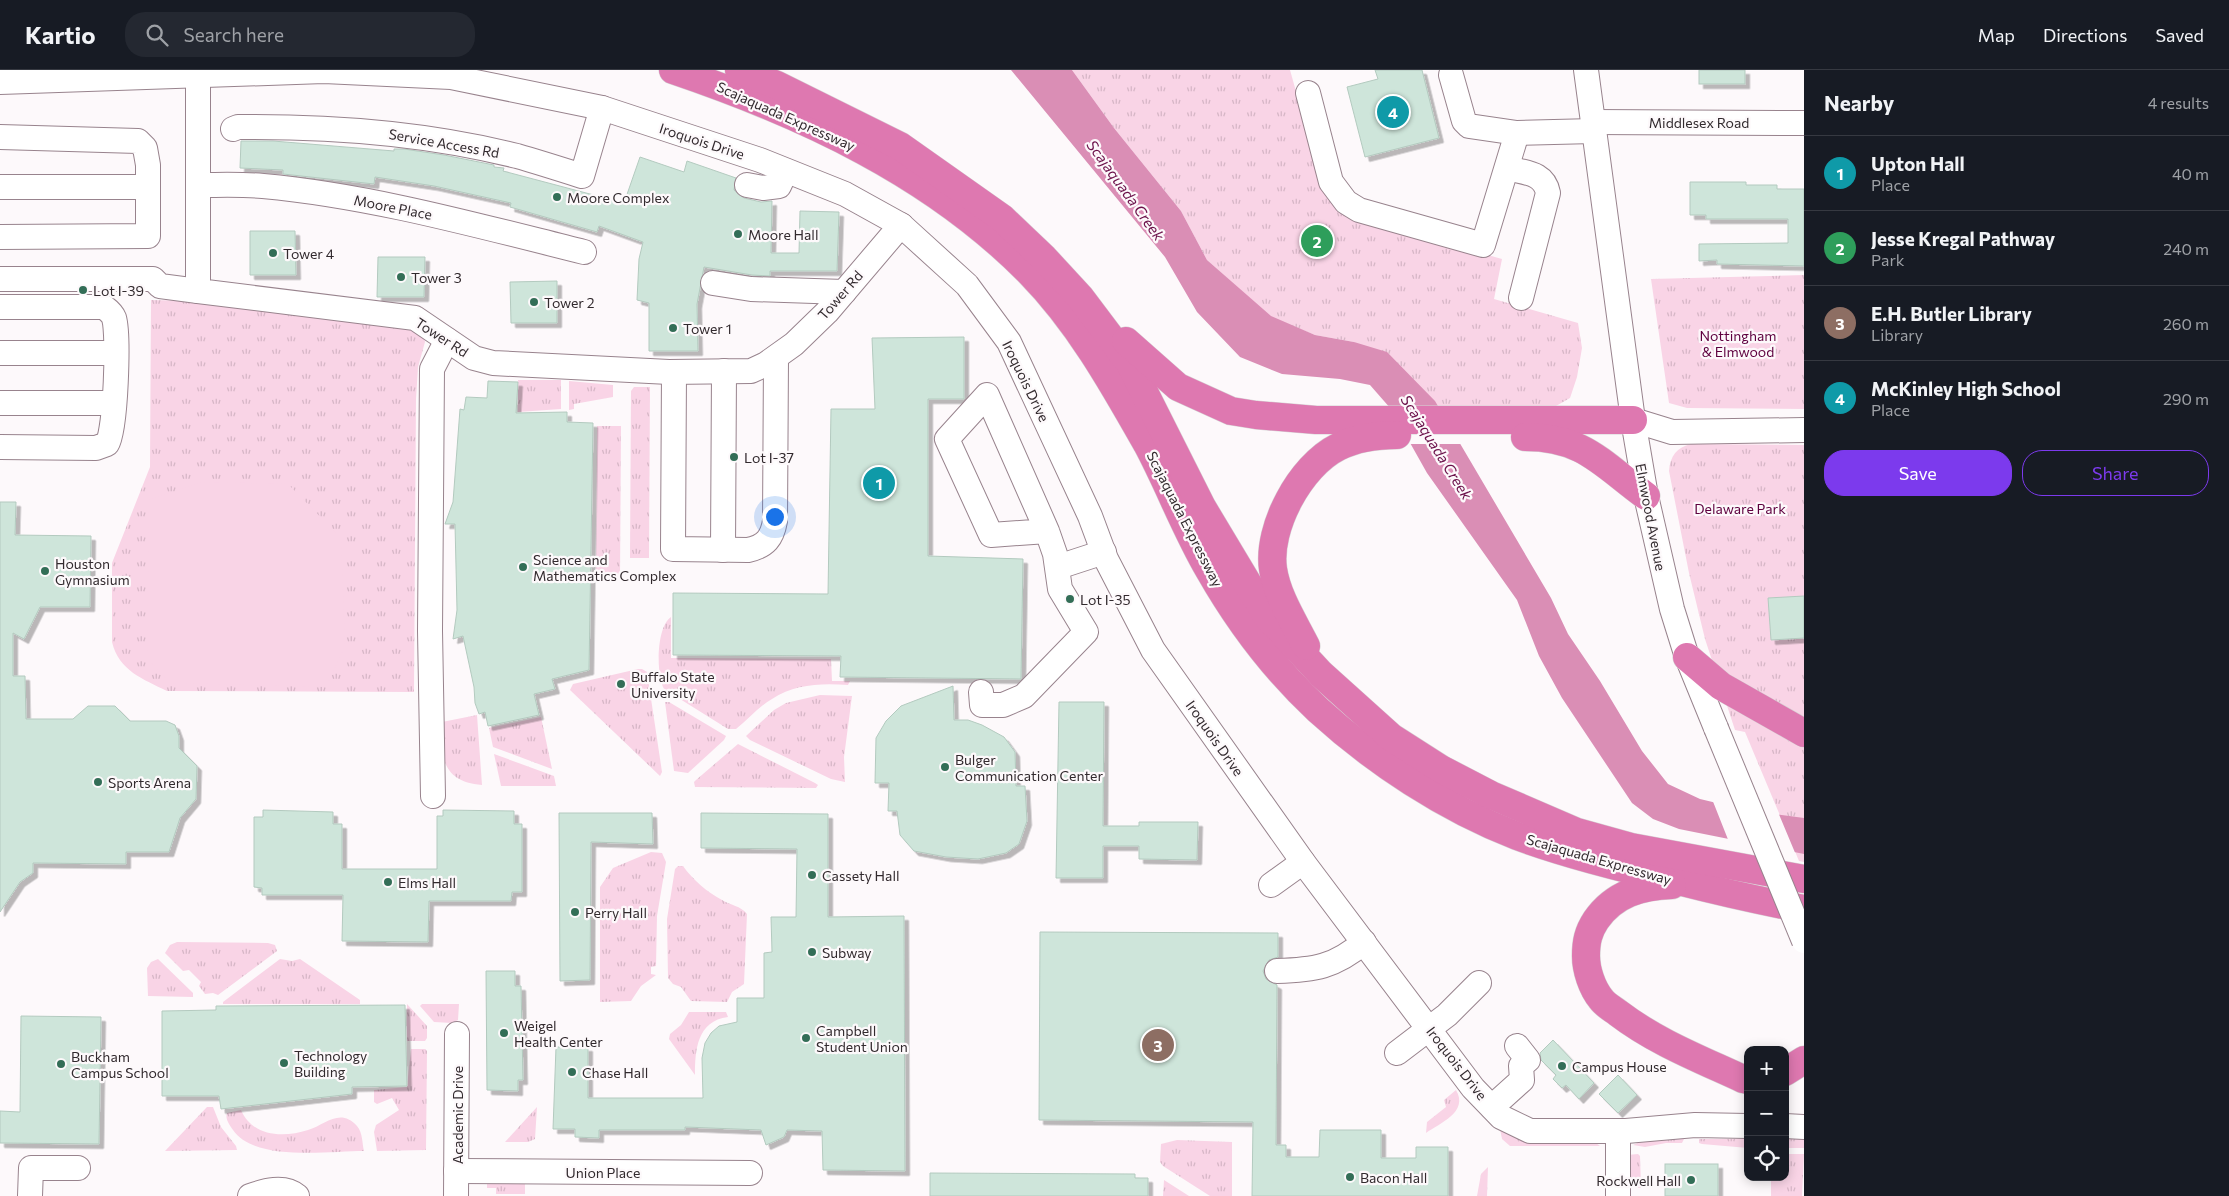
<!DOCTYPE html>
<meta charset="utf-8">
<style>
body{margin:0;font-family:Commissioner,sans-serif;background:#242831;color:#f1f3f6}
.controls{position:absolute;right:15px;bottom:15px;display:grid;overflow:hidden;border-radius:10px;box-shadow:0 2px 12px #0003}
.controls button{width:45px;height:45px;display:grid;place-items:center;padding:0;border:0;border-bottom:1px solid #363941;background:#171b24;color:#f1f3f6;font:25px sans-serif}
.you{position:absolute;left:774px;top:446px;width:18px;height:18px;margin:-12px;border:4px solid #fff;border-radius:50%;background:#1a73e8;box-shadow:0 0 0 8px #1a73e833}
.badge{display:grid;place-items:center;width:32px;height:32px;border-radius:50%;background:#7c3aed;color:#fff;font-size:16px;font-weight:700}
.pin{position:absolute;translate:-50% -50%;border:2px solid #fff;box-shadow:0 1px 5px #0006}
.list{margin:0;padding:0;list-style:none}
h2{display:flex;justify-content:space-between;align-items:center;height:65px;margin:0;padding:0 20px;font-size:21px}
h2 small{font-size:16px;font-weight:400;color:#9ea1a6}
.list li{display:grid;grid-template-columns:32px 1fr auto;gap:15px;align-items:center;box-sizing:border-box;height:75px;padding:0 20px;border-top:1px solid #363941}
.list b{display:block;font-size:19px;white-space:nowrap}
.list p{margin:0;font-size:16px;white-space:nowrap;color:#9ea1a6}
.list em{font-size:16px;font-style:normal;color:#9ea1a6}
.actions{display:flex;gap:10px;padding:15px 20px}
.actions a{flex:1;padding:11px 0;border:1px solid #7c3aed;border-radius:20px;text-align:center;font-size:18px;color:#7c3aed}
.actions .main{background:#7c3aed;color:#fff}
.icon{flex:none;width:28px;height:28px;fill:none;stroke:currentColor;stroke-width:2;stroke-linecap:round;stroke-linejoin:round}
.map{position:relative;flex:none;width:1804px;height:1126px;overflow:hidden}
header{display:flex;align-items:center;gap:30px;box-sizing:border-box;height:70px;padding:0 25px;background:#171b24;border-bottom:1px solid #363941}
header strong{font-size:24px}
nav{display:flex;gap:28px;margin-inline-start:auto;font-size:18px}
.search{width:350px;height:45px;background:#242831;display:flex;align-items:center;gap:12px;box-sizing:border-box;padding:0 18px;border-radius:20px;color:#9ea1a6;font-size:19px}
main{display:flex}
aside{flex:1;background:#171b24}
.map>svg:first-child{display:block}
.grass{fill:url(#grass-tufts)}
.pitch{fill:#f9d4e6}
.water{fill:#da8eb5}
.pier{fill:#fdf9fb}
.building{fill:#cee5da;stroke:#b3cabf;filter:url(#shadow)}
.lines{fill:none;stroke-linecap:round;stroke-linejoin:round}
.minor-casing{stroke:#98838d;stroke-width:26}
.highway-casing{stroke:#d6d4d5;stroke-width:29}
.minor{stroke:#fff;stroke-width:24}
.highway{stroke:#de78b0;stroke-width:28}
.minor-bridge-casing{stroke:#98838d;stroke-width:26;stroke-linecap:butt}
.minor-bridge{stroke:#fff;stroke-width:24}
.poi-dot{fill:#336e57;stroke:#fdf9fb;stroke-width:2}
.labels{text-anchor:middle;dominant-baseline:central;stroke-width:4.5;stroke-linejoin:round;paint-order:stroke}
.street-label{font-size:14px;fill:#322a2e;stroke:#fdf9fb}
.poi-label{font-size:14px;fill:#322a2e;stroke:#fdf9fb;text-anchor:start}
.park-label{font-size:14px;fill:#5e003f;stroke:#fdf9fb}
.water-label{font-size:15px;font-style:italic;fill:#6b114a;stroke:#fdf9fb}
</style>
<header>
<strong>Kartio</strong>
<div class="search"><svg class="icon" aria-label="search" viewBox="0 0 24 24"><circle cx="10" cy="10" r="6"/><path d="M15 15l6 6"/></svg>Search here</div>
<nav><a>Map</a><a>Directions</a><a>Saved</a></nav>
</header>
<main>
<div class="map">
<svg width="1804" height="1126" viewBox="0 0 1804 1126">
<defs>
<pattern id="grass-tufts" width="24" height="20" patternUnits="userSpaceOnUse" patternTransform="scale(1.25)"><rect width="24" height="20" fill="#f9d4e6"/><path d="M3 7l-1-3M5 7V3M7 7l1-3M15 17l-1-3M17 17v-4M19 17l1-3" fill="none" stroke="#d6b6c6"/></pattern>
<filter id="shadow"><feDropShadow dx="4.5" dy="4.5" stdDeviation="0" flood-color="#0004"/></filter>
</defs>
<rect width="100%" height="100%" fill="#fdf9fb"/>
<!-- grass -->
<g class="grass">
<polygon points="1072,0 1290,0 1324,121 1371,152 1502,189 1494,229 1578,253 1582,278 1577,307 1570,328 1549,340 1439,339 1354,272 1315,265 1271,247 1207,190 1181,141 1114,58"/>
<polygon points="1804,205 1804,339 1687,338 1669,333 1651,209"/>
<path d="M 151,230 L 196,231 L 410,253 L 424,265 L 425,272 L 418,297 L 416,329 L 414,622 L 167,621 C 143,609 119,601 112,572 L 112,493 L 150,397 Z"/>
<polygon points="518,310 561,310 561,339 518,342"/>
<polygon points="569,311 613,315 613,327 574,334 574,339 569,340"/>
<polygon points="634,317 650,317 649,488 630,488 631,321"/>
<polygon points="597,356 621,356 620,507 596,506"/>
<path d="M 1691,374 L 1804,375 L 1804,792 L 1799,791 L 1745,662 L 1735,660 L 1705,569 L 1689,503 L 1669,401 C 1670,386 1677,377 1691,374 Z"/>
<path d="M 671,547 L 671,588 L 831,589 L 832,611 L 850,611 L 848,615 C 821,613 795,614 772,629 C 758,637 748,650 736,659 L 728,659 L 664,619 C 656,605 656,557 671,547 Z"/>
<polygon points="638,599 642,599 647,602 662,702 660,706 570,620 573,614"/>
<polygon points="820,625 852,626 844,687 845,712 831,709 750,670 746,666 774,640 786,633"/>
<polygon points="665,632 669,632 726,666 724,670 688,703 674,701"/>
<path d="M 477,645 L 482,715 C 441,712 442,685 437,653 Z"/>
<polygon points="541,647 552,699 493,677 489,658"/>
<polygon points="738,674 815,713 818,715 816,718 695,717 694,712 696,710"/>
<polygon points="494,684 554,706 556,716 501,716"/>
<polygon points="651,782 662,783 666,792 657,846 656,896 651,897 651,904 656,905 641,916 631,931 600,932 600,817 613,798"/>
<path d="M 678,796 L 683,796 C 693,810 707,822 722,830 C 730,835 741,836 747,844 L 744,914 L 732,922 L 727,932 L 691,931 L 681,917 L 673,914 L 668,908 L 667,849 L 675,799 Z"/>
<polygon points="177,872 268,873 275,875 277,881 218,925 213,923 205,924 199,916 201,912 189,900 183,901 165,883 170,875"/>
<polygon points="158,889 193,923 193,927 148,926 147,898 151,892"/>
<polygon points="280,889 292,891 300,889 360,930 360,934 223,934 223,932"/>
<polygon points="407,934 427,956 427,968 425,971 407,971"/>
<polygon points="422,934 459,934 458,950 452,953 434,952 420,936"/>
<path d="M 689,942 L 726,942 L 728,947 C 697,951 695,980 695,1005 L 669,969 L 670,964 L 681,955 Z"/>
<polygon points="411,979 425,979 427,981 426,1080 377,1081 374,1062 376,1055 399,1040 392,1028 377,1034 374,1032 374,1020 407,1017"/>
<path d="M 1456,1020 C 1469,1042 1440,1053 1426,1063 L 1427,1052 L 1446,1037 L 1444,1030 Z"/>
<polygon points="207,1037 213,1037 221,1057 236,1076 237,1080 165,1081"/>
<polygon points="537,1037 535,1069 528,1072 505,1072"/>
<path d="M 241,1040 C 253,1067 283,1068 308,1060 C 325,1055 340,1037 357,1056 C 363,1063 362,1073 364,1081 C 328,1081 255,1092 233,1060 C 229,1054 225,1049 227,1043 Z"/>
<polygon points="1500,1059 1596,1073 1600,1076 1510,1076 1502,1069"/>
<polygon points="1647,1069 1684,1069 1682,1073 1666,1073 1645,1077 1633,1075"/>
<polygon points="1699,1069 1748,1069 1748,1078 1702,1074 1699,1073"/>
<rect x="1785" y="1069" width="19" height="9"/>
<polygon points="1177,1070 1232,1072 1232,1126 1210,1126 1163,1096 1160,1092 1161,1074"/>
<polygon points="1638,1084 1640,1086 1641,1118 1630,1118 1627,1085"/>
<polygon points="1785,1084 1804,1084 1802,1126 1771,1126 1771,1107 1785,1107"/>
<polygon points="1488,1097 1487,1126 1477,1126 1481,1104"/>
<polygon points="525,1108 525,1124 496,1124 496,1118 487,1118 487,1109"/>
<polygon points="1164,1110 1189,1126 1163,1126"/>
</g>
<!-- pitch -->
<polygon class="pitch" points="203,412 288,414 341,468 345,576 326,617 170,613 147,588 149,430"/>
<!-- water -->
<polygon class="water" points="1011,0 1072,0 1114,58 1181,141 1207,190 1271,246 1315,265 1354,272 1387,282 1435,331 1551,528 1568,564 1600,611 1642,681 1668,714 1700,729 1746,740 1804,748 1804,784 1679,759 1653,749 1632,733 1562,628 1539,586 1517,530 1427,403 1391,339 1370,315 1340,309 1282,304 1240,287 1197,242 1165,187"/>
<!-- pier -->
<g class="pier">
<polygon points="1389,342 1444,342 1462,374 1408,374"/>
<polygon points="1712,729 1747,738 1778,742 1796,785 1729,772"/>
</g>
<!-- building -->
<g class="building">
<polygon points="1375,0 1422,0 1439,68 1365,87 1347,17 1378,9"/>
<rect x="1699" y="0" width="46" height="14"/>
<polygon points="241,71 273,71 394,81 394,79 404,79 444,85 494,95 494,97 504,98 503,101 624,133 640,87 684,102 687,91 736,108 734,120 744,128 761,132 772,131 771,183 799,183 800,141 839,142 837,201 770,201 770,206 752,205 704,197 697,234 698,281 649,281 649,233 637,230 639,189 643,172 599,156 597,162 510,137 511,133 434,116 375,107 374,114 283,104 283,100 240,98"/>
<polygon points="1690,112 1746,112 1746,115 1777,115 1777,119 1804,119 1804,196 1717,194 1717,190 1699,191 1699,174 1788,173 1788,149 1706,149 1706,145 1690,145"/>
<polygon points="250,161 295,161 296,205 250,205"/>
<polygon points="378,187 425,187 424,227 377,227"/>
<polygon points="557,211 557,253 511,253 510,212"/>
<polygon points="964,267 964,329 928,329 928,486 1023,489 1021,609 840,607 841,586 673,585 673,523 828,524 831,339 875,339 872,268"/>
<polygon points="488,311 518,312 516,343 567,342 567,352 593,353 589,600 552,609 555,619 534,624 539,645 488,656 485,642 479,644 475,633 474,617 463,566 453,569 457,540 455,454 445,454 453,432 460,339 464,340 466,327 487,328"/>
<polygon points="0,432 16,432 15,465 91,466 90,537 40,537 24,569 13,563 13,606 25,606 26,649 73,649 88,636 115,636 130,651 166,651 175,655 179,666 179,678 197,696 196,729 180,748 169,782 126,782 126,794 33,793 33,803 20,812 0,842"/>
<polygon points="1804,526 1804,568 1771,570 1768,528"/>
<polygon points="953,616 954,650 968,650 982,655 1004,667 1015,682 1016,716 1025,716 1027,751 1019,774 1006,783 978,789 946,787 914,781 900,765 897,741 888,741 889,713 875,713 876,668 886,651 901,636"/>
<polygon points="1059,632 1104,632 1103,756 1139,756 1139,752 1198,752 1197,790 1139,789 1139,776 1103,776 1103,808 1056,808"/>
<polygon points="263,740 333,742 333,754 342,754 342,799 437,799 437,746 443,746 443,740 514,741 514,754 522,754 522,822 512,822 511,831 429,831 428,872 342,871 343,825 262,825 262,818 254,817 254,747 263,747"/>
<polygon points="559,743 652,743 653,774 591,772 590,910 560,911"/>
<polygon points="701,743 828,744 828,847 904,846 905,1101 823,1100 822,1061 787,1060 784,1067 766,1075 761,1060 685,1057 685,1060 599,1060 599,1068 575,1067 575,1059 553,1059 556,977 588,977 588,1028 703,1028 702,988 705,973 711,963 719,956 737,952 737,928 764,928 764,883 772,882 771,847 796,847 797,779 701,778"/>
<polygon points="1040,862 1278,863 1278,887 1269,890 1263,901 1266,909 1277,915 1276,1075 1286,1075 1286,1087 1319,1087 1320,1060 1381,1060 1381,1088 1416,1088 1416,1077 1448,1077 1448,1126 1252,1126 1253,1052 1039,1050"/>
<polygon points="486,901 515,901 515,916 521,916 523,1010 518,1010 518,1021 487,1020"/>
<polygon points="405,935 407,1016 352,1017 352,1024 221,1039 219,1026 162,1026 162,941 216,940 216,936"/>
<polygon points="21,946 101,947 99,1074 0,1073 0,1041 20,1042"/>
<polygon points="1553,970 1594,1013 1579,1029 1566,1015 1562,1018 1553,1009 1556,1005 1541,990 1540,983"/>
<polygon points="1618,1005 1637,1025 1618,1043 1599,1024"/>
<rect x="1665" y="1094" width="53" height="32"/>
<polygon points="930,1103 1135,1104 1135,1108 1148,1108 1148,1126 930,1126"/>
</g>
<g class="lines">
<defs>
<g id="minor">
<polyline points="1586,0 1633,350 1646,426 1672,539 1687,587 1716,658"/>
<polyline points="198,4 198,221 415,248 474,288 493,293 669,302 751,301 766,294 794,274 827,242 901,155"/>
<polyline points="1451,5 1464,51 1469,56 1517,63 1594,61"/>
<polyline points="0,12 324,1 451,7 602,38 760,90 845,124 901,155 967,215 1009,272 1090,446 1106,489 1153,580 1303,792 1473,1018 1501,1047 1530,1061 1626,1061 1695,1055 1748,1056"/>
<polyline points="1308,23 1331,112 1346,132 1359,140 1483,175 1517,63"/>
<polyline points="1593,52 1804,53"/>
<path d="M 233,59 L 238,57 C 332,56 426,63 517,86 C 538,92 560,99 582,106 L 602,38"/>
<polyline points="0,67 138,71 145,78 148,95 148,166 0,167"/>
<path d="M 1507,98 C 1525,103 1544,102 1548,123 L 1521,228"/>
<path d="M 199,115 C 220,115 242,114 263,116 C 372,126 479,156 584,182"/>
<polyline points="747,115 763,118 779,116 786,101"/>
<polyline points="0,117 147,117"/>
<polyline points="0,209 153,209 160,216 198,221"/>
<polyline points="713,213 751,219 844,222"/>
<path d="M 0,237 L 104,237 C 108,240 112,243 114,248 C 119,265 116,360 107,374 L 96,378 L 0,377"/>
<polyline points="0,283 115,283"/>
<path d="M 674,302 L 673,479 L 748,480 C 766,476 772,468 775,451 L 776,288"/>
<polyline points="0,333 114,333"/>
<polyline points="1633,350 1672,362 1804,360"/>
<polyline points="723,480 724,301"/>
<polyline points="1058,497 1104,482"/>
<polyline points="981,622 982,635 1003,635 1024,626 1086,562 1060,519 1055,484 1047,461 987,325 947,369 991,465 1047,461"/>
<polyline points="433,726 430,561 432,299 447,270"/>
<polyline points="1271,815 1303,792"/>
<path d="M 1277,901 C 1314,900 1335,897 1364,872"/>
<polyline points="1397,983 1447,945 1479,913"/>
<polyline points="1492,1037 1522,1010 1521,996 1528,990 1517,976"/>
<polyline points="1785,1056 1804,1057"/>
<polyline points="1618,1061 1618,1125"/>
<polyline points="456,1101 750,1103"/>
<polyline points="30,1126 31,1098 78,1098"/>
<path d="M 250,1126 C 264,1121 284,1115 297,1126"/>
<polyline points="456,1126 457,964"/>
</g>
<g id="highway">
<path d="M 673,0 C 803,44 933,104 1030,203 C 1079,253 1113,314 1147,374 C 1169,415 1185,459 1209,500 C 1238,551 1275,600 1318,640 C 1375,692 1445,738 1517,766 C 1568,785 1621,798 1674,810 C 1717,821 1760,831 1804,839"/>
<polyline points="739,0 777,15 900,76 1002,148 1044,188 1080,227 1129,292 1202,437 1268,547 1321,604 1391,667 1441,699 1491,725 1577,762 1631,777 1804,809"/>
<polyline points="1126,271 1178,317 1231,341 1256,345 1316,350 1633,350"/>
<path d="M 1525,367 C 1584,367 1602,394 1646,426"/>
<path d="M 1306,576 C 1294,552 1277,526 1273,499 C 1267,458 1300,396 1338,377 C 1356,368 1377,365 1397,365"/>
<polyline points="1687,587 1721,616 1804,663"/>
<path d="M 1672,815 C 1641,816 1614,824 1596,850 C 1588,862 1586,872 1586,886 C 1586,900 1592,918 1601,929 C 1605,935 1613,939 1618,943 C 1656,972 1700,989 1743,1009 L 1748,1010"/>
<polyline points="1785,1002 1804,990"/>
</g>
</defs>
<!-- minor casing -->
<use href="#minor" class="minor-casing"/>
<!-- highway casing -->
<use href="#highway" class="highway-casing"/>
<!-- minor -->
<use href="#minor" class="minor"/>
<!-- highway -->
<use href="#highway" class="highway"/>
<defs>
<polyline id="minor-bridge" points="1716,658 1804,871"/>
</defs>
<!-- minor-bridge casing -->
<use href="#minor-bridge" class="minor-bridge-casing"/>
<!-- minor-bridge -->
<use href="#minor-bridge" class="minor-bridge"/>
</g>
<!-- markers -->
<g class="poi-dot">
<circle cx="557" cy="127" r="5"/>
<circle cx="738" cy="164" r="5"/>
<circle cx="273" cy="183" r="5"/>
<circle cx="401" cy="207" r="5"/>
<circle cx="83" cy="220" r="5"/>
<circle cx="534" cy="232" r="5"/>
<circle cx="673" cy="258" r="5"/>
<circle cx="734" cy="387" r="5"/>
<circle cx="523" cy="497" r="5"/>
<circle cx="45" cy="501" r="5"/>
<circle cx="1070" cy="529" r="5"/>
<circle cx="621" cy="614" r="5"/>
<circle cx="945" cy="697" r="5"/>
<circle cx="98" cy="712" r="5"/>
<circle cx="812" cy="805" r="5"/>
<circle cx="388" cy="812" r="5"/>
<circle cx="575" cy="842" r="5"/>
<circle cx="812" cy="882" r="5"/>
<circle cx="504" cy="963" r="5"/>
<circle cx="806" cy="968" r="5"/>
<circle cx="284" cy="993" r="5"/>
<circle cx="61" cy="994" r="5"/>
<circle cx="1562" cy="996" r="5"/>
<circle cx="572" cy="1002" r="5"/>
<circle cx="1350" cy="1107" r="5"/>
<circle cx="1691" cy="1110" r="5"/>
</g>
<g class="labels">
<!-- street labels -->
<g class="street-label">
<text transform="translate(786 46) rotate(24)">Scajaquada Expressway</text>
<text x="1699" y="52">Middlesex Road</text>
<text transform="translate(702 71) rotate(18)">Iroquois Drive</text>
<text transform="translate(444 73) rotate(10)">Service Access Rd</text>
<text transform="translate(393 137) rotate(11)">Moore Place</text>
<text transform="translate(840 225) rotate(-49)">Tower Rd</text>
<text transform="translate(442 267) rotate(33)">Tower Rd</text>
<text transform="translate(1026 311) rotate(64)">Iroquois Drive</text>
<text transform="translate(1651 447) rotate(79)">Elmwood Avenue</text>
<text transform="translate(1185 449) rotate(63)">Scajaquada Expressway</text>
<text transform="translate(1215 668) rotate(55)">Iroquois Drive</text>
<text transform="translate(1599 789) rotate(16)">Scajaquada Expressway</text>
<text transform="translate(1457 993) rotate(52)">Iroquois Drive</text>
<text transform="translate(457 1045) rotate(-90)">Academic Drive</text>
<text x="603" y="1102">Union Place</text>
</g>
<!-- poi labels -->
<g class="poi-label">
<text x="567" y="127">Moore Complex</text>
<text x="748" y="164">Moore Hall</text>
<text x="283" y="183">Tower 4</text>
<text x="411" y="207">Tower 3</text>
<text x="93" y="220">Lot I-39</text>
<text x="544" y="232">Tower 2</text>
<text x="683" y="258">Tower 1</text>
<text x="744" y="387">Lot I-37</text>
<text x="533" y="489">Science and<tspan x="533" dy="16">Mathematics Complex</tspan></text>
<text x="55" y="493">Houston<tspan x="55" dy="16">Gymnasium</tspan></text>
<text x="1080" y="529">Lot I-35</text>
<text x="631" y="606">Buffalo State<tspan x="631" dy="16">University</tspan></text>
<text x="955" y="689">Bulger<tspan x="955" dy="16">Communication Center</tspan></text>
<text x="108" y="712">Sports Arena</text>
<text x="822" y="805">Cassety Hall</text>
<text x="398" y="812">Elms Hall</text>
<text x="585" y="842">Perry Hall</text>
<text x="822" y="882">Subway</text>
<text x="514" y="955">Weigel<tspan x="514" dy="16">Health Center</tspan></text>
<text x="816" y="960">Campbell<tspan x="816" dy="16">Student Union</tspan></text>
<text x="294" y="985">Technology<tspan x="294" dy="16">Building</tspan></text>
<text x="71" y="986">Buckham<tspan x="71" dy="16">Campus School</tspan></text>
<text x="1572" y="996">Campus House</text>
<text x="582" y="1002">Chase Hall</text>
<text x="1360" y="1107">Bacon Hall</text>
<text x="1681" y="1110" text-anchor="end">Rockwell Hall</text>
</g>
<!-- park labels -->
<g class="park-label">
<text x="1738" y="265">Nottingham<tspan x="1738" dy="16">&amp; Elmwood</tspan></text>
<text x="1740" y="438">Delaware Park</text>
</g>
<!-- water labels -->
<g class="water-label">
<text transform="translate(1126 120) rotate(54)">Scajaquada Creek</text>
<text transform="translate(1437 377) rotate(58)">Scajaquada Creek</text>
</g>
</g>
</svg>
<div class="controls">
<button>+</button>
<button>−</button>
<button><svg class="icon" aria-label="locate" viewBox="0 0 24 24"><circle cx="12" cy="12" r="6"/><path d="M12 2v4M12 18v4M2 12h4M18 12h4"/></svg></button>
</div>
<div class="you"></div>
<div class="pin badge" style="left:879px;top:413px;background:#0f9aa8">1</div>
<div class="pin badge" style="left:1317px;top:171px;background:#2e9e5b">2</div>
<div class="pin badge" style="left:1158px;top:975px;background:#8d6e63">3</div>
<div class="pin badge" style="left:1393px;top:42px;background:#0f9aa8">4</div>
</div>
<aside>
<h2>Nearby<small>4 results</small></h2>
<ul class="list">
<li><span class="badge" style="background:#0f9aa8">1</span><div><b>Upton Hall</b><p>Place</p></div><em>40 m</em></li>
<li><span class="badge" style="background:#2e9e5b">2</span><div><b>Jesse Kregal Pathway</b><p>Park</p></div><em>240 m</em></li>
<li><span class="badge" style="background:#8d6e63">3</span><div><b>E.H. Butler Library</b><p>Library</p></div><em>260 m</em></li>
<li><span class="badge" style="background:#0f9aa8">4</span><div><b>McKinley High School</b><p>Place</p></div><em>290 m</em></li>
</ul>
<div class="actions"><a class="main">Save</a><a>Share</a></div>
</aside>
</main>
